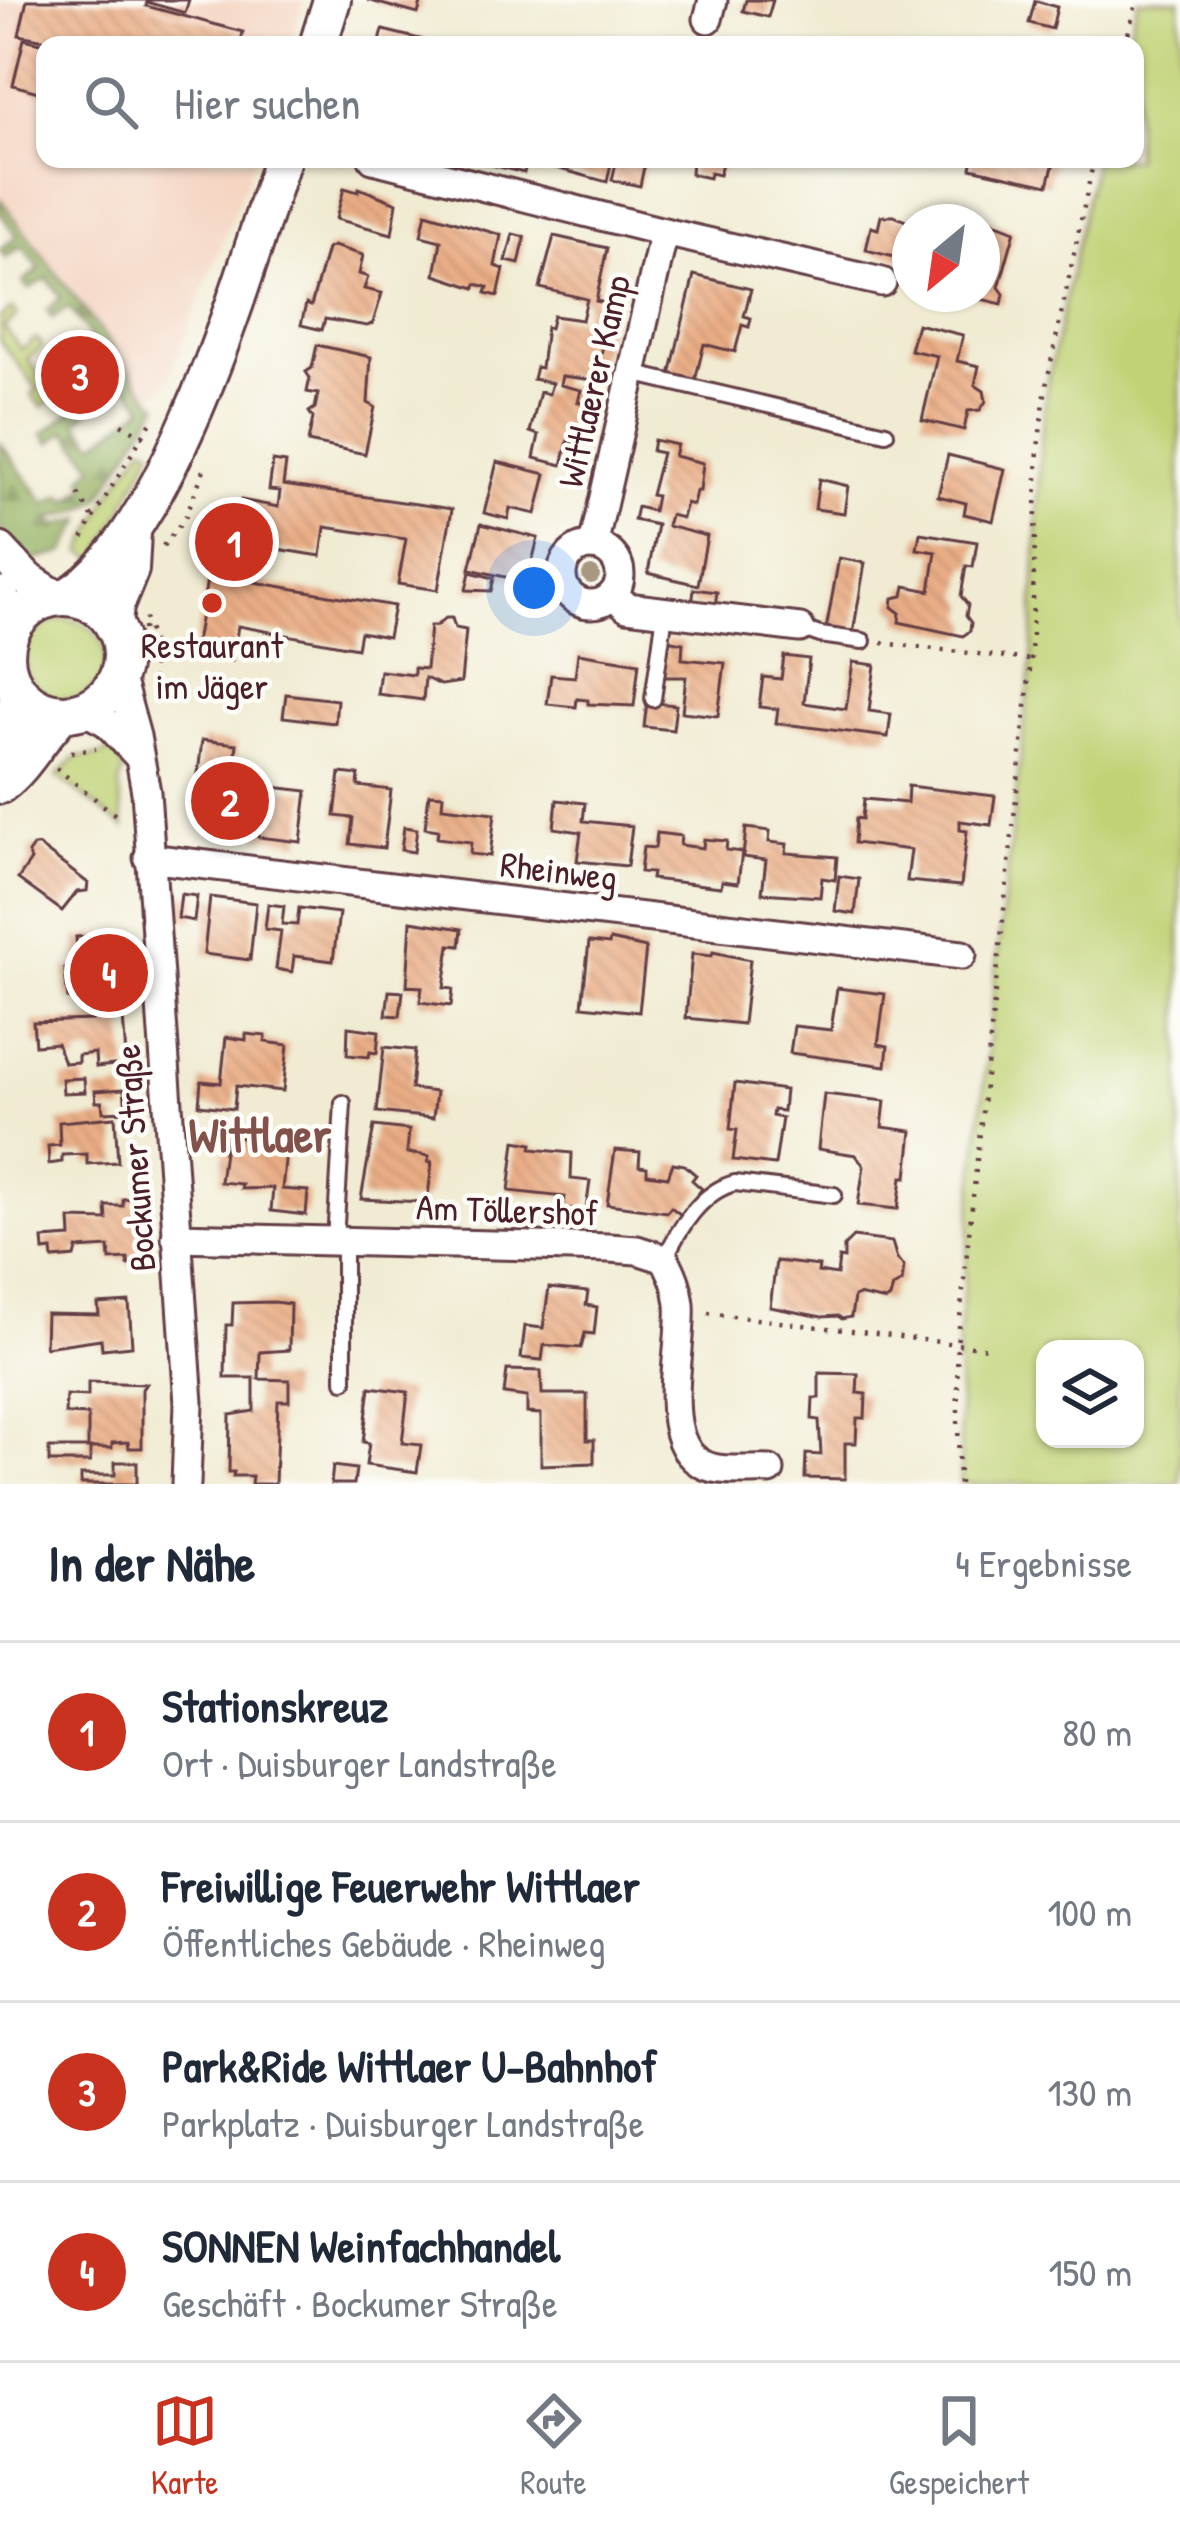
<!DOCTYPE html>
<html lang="de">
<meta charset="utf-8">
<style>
body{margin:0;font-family:"Patrick Hand",sans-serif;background:#f2f2f3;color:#1f2937}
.controls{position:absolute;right:36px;bottom:36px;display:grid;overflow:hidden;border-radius:24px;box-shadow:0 3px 9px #0004}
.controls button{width:108px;height:108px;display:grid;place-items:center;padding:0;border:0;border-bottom:3px solid #e0e1e3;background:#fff;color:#1f2937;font:60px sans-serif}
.compass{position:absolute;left:892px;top:204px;width:108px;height:108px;border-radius:50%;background:#fff;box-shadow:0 3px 9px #0004;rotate:209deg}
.you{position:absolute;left:534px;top:588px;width:42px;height:42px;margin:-30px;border:9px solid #fff;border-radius:50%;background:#1a73e8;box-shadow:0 0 0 18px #1a73e833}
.badge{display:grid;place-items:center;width:78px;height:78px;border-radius:50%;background:#c8321e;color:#fff;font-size:39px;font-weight:700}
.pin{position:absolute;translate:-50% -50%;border:6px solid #fff;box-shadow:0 3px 12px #0006}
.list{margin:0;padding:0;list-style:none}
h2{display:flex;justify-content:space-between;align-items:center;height:156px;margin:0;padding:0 48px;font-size:51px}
h2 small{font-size:39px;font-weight:400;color:#747a83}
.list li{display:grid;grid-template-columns:78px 1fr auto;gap:36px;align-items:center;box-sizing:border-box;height:180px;padding:0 48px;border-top:3px solid #e0e1e3}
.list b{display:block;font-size:45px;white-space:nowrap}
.list p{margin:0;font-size:39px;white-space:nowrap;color:#747a83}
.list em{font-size:39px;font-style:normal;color:#747a83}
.icon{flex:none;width:66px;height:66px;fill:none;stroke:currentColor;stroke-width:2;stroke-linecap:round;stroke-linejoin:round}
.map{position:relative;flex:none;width:1180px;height:1484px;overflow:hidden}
.search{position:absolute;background:#fff;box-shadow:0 3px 9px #0004;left:36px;right:36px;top:36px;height:132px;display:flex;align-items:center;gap:30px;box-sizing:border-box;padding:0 42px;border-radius:24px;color:#747a83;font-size:45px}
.sheet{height:876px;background:#fff}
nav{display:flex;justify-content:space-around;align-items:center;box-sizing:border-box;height:168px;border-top:3px solid #e0e1e3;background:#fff;font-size:33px;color:#747a83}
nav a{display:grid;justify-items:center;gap:6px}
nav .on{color:#c8321e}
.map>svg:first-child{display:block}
.built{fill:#f4d3c0}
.grass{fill:#c0d275;stroke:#857850;stroke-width:3;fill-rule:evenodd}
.forest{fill:url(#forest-firs);stroke:#716a48;stroke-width:3}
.building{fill:url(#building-back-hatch)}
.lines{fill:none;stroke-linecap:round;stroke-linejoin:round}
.service-casing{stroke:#633e44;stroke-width:20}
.minor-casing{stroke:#633e44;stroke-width:33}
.tertiary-casing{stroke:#633e44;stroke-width:39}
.secondary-casing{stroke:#633e44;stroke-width:42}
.path{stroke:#633e44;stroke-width:4.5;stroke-dasharray:3 9;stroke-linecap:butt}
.service{stroke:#fff;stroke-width:14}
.minor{stroke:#fff;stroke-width:27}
.tertiary{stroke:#fff;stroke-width:33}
.secondary{stroke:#fff;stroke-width:36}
.tree{fill:#a89882}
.poi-dot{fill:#c8321e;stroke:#fdfcf7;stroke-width:4.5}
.labels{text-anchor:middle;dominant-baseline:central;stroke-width:9;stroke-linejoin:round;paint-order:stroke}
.street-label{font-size:36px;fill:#4a1f2b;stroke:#fdfcf7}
.poi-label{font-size:36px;fill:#4a1f2b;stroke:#fdfcf7}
.district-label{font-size:48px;font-weight:bold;fill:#82514b;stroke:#fdfcf7}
</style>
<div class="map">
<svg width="1180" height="1484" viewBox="0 0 1180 1484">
<defs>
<pattern id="forest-firs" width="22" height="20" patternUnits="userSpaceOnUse" patternTransform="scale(3)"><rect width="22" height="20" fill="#98b466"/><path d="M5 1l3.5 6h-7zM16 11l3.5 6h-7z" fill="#7e9254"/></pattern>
<pattern id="building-back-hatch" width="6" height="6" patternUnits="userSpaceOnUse" patternTransform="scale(3)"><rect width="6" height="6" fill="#eaae86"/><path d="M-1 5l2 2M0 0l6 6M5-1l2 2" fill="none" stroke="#ca9574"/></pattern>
</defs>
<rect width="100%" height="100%" fill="#fdfcf7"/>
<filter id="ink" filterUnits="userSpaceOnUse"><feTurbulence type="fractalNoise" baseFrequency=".00833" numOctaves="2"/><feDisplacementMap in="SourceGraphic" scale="24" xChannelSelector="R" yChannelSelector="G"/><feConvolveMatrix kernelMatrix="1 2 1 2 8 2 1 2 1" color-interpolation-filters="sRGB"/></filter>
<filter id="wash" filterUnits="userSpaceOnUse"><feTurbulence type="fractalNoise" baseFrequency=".004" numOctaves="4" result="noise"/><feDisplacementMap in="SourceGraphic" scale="48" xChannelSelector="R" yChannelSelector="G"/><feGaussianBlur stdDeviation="2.7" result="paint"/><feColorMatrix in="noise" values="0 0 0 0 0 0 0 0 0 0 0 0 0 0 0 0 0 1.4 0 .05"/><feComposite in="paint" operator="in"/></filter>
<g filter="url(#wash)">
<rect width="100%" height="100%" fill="#f0ebd2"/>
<!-- built -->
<polygon class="built" points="0,0 304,0 290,45 45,45 45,159 255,159 167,383 150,397 0,199"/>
<!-- grass -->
<g class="grass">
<path d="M 1138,0 L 1180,0 L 1180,1484 L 961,1484 L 958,1345 L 998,948 L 1032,660 L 1040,447 L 1047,385 L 1095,159 L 1135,159 L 1135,45 L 1126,45 ZM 1135,1349 L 1135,1439 L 1045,1439 L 1045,1349 Z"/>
<polygon points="12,308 18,315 4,327 21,350 35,339 40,341 42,347 27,359 49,388 66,377 72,384 42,407 31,395 38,389 0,341 0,317"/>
<polygon points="144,445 153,449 97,560 82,552 110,495"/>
<circle cx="65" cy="659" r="40"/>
<polygon points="113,750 124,770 119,784 124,828 57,776 77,757 98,756"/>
</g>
<!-- forest -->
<polygon class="forest" points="0,199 150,397 159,404 100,498 84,509 51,519 55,526 83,519 64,553 23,562 0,529 0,443 46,504 61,495 68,501 86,487 83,478 94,465 66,431 50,443 43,434 85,401 91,409 77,422 95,444 144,407 128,385 111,396 105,388 121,375 99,347 81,358 75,350 91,337 69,307 52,318 47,310 61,298 47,278 29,289 23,282 40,269 23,246 5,258 0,249 17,237 0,212"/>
<g id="blocks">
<!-- building -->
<g class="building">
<polygon points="27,0 189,0 185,13 147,2 146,6 243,32 240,45 71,45 19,35"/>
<polygon points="367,0 422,0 418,14"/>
<polygon points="746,0 773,0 768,17 743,11"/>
<polygon points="1035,1 1057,7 1052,29 1029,23"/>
<polygon points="383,30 436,43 435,45 379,45"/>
<polygon points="24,39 45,44 45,94 13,85"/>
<polygon points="484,159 527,159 524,173 483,163"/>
<polygon points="554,159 612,159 607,182 552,167"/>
<polygon points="617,159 645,162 640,186 612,180"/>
<polygon points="692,159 723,159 719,175 710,173 709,178 691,174"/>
<polygon points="973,159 1055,159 1048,185 971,168"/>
<polygon points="344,188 358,192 359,188 397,203 392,234 336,219"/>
<polygon points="426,213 501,235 495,266 504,269 498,296 486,293 488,287 476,284 475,288 435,275 441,241 421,236"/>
<polygon points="881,216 894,216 910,223 910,261 866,250 871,227 878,229"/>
<polygon points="982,218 1015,231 999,287 1004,294 1002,304 968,296 982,294"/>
<polygon points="513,234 525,237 519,264 506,261"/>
<polygon points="554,236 607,248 596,301 614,305 594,380 562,376 560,385 581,390 578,402 591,405 581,445 568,441 562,465 534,458 539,435 530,432 540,392 549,394 552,383 533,379 536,367 541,368 546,327 550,328 553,316 582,320 587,299 540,288"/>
<polygon points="333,246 363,255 359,274 368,277 364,289 382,293 373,323 367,326 325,319 322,330 301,325 306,304 311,306 327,249"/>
<polygon points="694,275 751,289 744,316 751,318 749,327 742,325 735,352 704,344 695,381 670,375"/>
<polygon points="917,324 963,335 957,361 979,366 975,385 984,391 986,401 980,410 968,411 964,430 922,420 937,356 910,350"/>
<polygon points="317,345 371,357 368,403 375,407 365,454 308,442 313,418 309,412 315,408 318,394 307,392 310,378 306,372 312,368"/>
<polygon points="654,440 677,445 674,456 703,463 700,491 696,491 693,505 686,503 682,518 670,515 667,526 707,536 698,585 648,573 657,525 634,520 637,507 653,511 656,496 651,495 662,453 652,451"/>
<polygon points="948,455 1005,469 993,521 964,514 966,503 938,496"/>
<polygon points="273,461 286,463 283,485 452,509 438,590 398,584 406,539 325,527 321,556 234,542 241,500 278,507 280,491 269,490"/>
<polygon points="497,462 546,474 536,514 510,508 508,519 484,513"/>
<polygon points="819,479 848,486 844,513 815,509"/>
<polygon points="481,524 538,538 527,582 470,569"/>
<polygon points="920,533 977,542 973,567 966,566 961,596 968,605 966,616 971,623 970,631 963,636 899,622 900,613 892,607 893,598 903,596 905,586 930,591 936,552 917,549"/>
<polygon points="839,558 865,563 853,633 826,630"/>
<polygon points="470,572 494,578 491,591 466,590"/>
<polygon points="208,574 394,606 388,637 360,632 357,648 238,626 232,661 194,654"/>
<polygon points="694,589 717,592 715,607 692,605"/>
<polygon points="446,618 452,618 455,628 466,630 461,682 441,685 425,678 423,700 377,694 380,671 414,675 414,668 426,669 430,626 436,626"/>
<polygon points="666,640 683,643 682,659 725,663 718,716 682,712 686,677 662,677"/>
<polygon points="578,653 639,663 634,706 588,704 588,700 577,699 576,707 547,704 551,675 575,677"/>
<polygon points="784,656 809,659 804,703 846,709 853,662 875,665 869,711 891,714 888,737 776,723 778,709 759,707 763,677 781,679"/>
<polygon points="286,694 337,700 335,723 283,717"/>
<polygon points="647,702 676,705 673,730 644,727"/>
<polygon points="202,740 237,744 231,794 262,798 264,786 307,791 301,842 258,837 258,831 222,830 223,819 193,816"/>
<polygon points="340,773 359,775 358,786 391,790 384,848 350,844 353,818 335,816"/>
<polygon points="908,786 995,796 991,825 960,821 960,830 967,831 961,886 907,881 911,850 854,843 856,818 862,819 864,799 907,803"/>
<polygon points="429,794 443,795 442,807 495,813 490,856 470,854 471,842 437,838 438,830 425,828"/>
<polygon points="557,800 585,803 583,821 632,826 627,866 577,861 581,832 554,828"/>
<polygon points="404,827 417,829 414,852 401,850"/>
<polygon points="746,828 770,831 769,842 787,844 786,853 837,857 835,880 822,878 820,897 762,893 766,860 743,857"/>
<polygon points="657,833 681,836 680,845 703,848 704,839 727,841 726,850 742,852 738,883 722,881 721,887 651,879 652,873 640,872 643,847 655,848"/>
<polygon points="33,846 39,846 88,883 87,891 77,892 62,911 18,879 31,860 28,853"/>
<polygon points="839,876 859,879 855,914 835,911"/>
<polygon points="181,894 197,896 194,921 178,918"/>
<polygon points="210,897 256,903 250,960 204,954"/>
<polygon points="268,904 284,906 282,924 297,925 299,908 339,913 333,961 294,956 292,972 276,969 281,931 265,929"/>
<polygon points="411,921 462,929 460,946 450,945 444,988 453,989 451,1006 420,1002 422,987 407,986"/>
<polygon points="98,936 100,961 78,963 76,937"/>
<polygon points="610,940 646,948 639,1012 582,1006 589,942 609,944"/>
<polygon points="713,952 750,960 743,1024 686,1018 692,954 712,956"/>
<polygon points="119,964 127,1070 114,1072 114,1065 96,1067 95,1053 78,1055 78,1062 64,1063 57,1043 35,1045 33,1022 92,1020 91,1007 83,1008 82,999 68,998 65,969"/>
<polygon points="837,988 885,994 878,1044 888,1046 886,1066 790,1053 794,1026 831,1030"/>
<polygon points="389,991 403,992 400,1016 386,1015"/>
<polygon points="348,1027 379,1031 377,1053 370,1052 369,1057 347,1055"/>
<polygon points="246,1034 266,1036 265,1042 288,1045 283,1091 236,1086 234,1109 199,1105 201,1081 221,1083 226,1037 246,1040"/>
<polygon points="384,1047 415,1050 411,1089 436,1092 433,1118 377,1112"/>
<polygon points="84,1078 85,1092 63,1093 62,1079"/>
<polygon points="735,1083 785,1090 783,1111 773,1110 772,1116 782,1118 775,1165 733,1160 737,1130 730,1129"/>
<polygon points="124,1089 126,1111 103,1112 102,1102 96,1102 95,1091"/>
<polygon points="824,1094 885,1101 882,1127 912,1131 907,1177 902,1177 898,1209 858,1205 864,1166 856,1155 818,1149"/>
<polygon points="115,1117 118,1162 87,1164 87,1154 62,1155 62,1162 49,1164 48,1146 60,1145 59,1122"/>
<polygon points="374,1126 409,1130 407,1153 429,1156 428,1162 432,1162 428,1197 424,1196 423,1202 361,1199"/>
<polygon points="226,1136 287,1143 282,1189 308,1191 306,1215 271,1211 273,1188 241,1189 242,1184 220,1182"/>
<polygon points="515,1141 532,1144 531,1149 572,1153 571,1179 590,1181 586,1210 563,1208 565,1197 509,1191"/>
<polygon points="615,1150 640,1152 639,1166 647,1167 647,1174 668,1177 673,1163 684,1165 696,1175 692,1180 702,1189 681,1215 671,1207 667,1212 607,1204"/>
<polygon points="136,1198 141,1264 128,1265 128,1259 110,1260 109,1247 77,1249 75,1257 53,1259 52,1250 44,1251 43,1239 71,1237 70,1219 107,1220 106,1206 123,1206 123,1199"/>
<polygon points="853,1237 892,1242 897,1259 904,1266 902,1282 893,1287 890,1298 886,1301 858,1295 854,1297 851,1317 842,1319 838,1316 822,1317 770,1307 776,1261 819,1266 818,1272 837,1275 839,1258 844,1259 844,1246"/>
<polygon points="549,1288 588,1292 586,1305 597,1307 594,1334 585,1333 581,1348 544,1345 542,1360 521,1358 525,1326 543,1328"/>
<polygon points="129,1302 132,1346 102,1349 101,1339 45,1347 46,1314 99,1315 98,1304"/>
<polygon points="274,1302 290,1304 289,1350 260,1352 259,1379 289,1380 289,1401 278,1401 275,1484 251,1484 252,1476 233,1476 234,1472 229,1472 230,1415 254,1411 254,1378 225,1378 226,1325 232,1325 233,1303"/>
<polygon points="507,1370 541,1371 542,1394 587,1394 587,1440 594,1440 594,1463 541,1465 541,1414 527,1413 527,1397 504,1394"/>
<polygon points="819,1373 858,1374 857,1393 866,1394 865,1418 857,1418 856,1443 845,1443 845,1479 805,1478 806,1454 821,1455 819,1420 812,1419 813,1398 819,1398"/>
<polygon points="88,1382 146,1384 142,1389 142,1448 129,1448 128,1442 112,1443 112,1448 90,1448 90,1462 49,1462 49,1448 88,1448 88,1415 65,1414 66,1395 88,1396"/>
<polygon points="370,1387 408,1392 402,1443 421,1445 417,1472 366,1465 369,1443 363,1442"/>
<polygon points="115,1462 137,1462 137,1484 81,1484 81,1475 115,1475"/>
<polygon points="333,1466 356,1469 354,1484 331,1484"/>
</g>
</g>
</g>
<g filter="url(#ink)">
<use href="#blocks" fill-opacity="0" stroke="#633e44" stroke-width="3"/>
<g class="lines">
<defs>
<g id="service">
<polyline points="632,373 886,433"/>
<polyline points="800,628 820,635 863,641"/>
<polyline points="0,654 6,654"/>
<polyline points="653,699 665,613"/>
<polyline points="335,1241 343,1103"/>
<path d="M 665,1259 C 678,1229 702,1191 735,1183 L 834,1195"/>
<polyline points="344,1381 344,1241"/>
</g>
<g id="minor">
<polyline points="708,19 713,0"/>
<polyline points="373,159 664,232 882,282"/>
<polyline points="593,546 664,232"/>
<circle cx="591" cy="575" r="29"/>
<polyline points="613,594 627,607 800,628"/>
<polyline points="119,674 136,736 146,792 189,1403 186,1484"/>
<polyline points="83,710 106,722 138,756"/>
<polyline points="148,858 962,955"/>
<path d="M 176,1237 L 609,1248 L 637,1250 L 665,1259 C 673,1274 678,1286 680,1304 C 684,1349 652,1453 713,1468 C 730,1472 753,1469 770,1470"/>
</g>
<g id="tertiary">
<polyline points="0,550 27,579 55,597"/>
<polyline points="0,594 8,610 11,632"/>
</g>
<g id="secondary">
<polyline points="318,45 332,0"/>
<path d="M 67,597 C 169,537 245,272 282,159"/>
<circle cx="64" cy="655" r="58"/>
<polyline points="113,625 115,606 130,569 132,532"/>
<polyline points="0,754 16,719 18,692"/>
<path d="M 0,785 C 27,765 39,736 63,713"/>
</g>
</defs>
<!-- service casing -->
<use href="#service" class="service-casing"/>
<!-- minor casing -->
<use href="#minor" class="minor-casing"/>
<!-- tertiary casing -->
<use href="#tertiary" class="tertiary-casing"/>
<!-- secondary casing -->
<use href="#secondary" class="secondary-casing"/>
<!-- path -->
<g class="path">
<polyline points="1125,45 1137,0"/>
<polyline points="121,424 144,437"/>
<polyline points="78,494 93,518 82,541"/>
<polyline points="93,518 152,420"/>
<polyline points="163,546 185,518 205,467"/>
<polyline points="145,618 153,645 153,696"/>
<polyline points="143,627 146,669"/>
<polyline points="882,643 1031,660"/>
<polyline points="71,752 96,749"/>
<polyline points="56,768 122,820"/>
<polyline points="708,1313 988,1348"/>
<polyline points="959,1484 957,1345 1031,660 1038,448 1046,386 1094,159"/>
</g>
<!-- service -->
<use href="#service" class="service"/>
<!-- minor -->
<use href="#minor" class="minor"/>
<!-- tertiary -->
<use href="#tertiary" class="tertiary"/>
<!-- secondary -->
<use href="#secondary" class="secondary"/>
</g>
<!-- trees -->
<circle class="tree" cx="591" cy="575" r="9"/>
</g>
<!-- markers -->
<circle class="poi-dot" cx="212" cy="603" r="12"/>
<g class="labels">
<!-- street labels -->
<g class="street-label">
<text transform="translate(593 381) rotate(-77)">Wittlaerer Kamp</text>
<text transform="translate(559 870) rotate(7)">Rheinweg</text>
<text transform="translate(134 1158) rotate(-94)">Bockumer Straße</text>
<text transform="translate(507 1209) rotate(2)">Am Töllershof</text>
</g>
<!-- poi labels -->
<g class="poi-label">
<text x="212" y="644">Restaurant<tspan x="212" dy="41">im Jäger</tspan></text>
</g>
<!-- district labels -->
<g class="district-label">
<text x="260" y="1134">Wittlaer</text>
</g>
</g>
</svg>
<div class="controls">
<button><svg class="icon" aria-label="layers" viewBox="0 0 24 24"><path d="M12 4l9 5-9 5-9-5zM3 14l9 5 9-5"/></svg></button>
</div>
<svg class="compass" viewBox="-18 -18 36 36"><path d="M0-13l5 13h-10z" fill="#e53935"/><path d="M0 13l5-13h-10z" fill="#747a83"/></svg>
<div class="you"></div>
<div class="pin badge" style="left:234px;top:542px">1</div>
<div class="pin badge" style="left:230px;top:801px">2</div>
<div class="pin badge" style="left:80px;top:375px">3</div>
<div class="pin badge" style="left:109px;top:973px">4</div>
<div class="search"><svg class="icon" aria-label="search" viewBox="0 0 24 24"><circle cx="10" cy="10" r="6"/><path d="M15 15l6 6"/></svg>Hier suchen</div>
</div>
<section class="sheet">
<h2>In der Nähe<small>4 Ergebnisse</small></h2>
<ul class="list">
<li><span class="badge">1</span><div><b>Stationskreuz</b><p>Ort · Duisburger Landstraße</p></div><em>80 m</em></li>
<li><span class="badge">2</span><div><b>Freiwillige Feuerwehr Wittlaer</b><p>Öffentliches Gebäude · Rheinweg</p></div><em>100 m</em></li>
<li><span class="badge">3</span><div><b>Park&amp;Ride Wittlaer U-Bahnhof</b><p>Parkplatz · Duisburger Landstraße</p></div><em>130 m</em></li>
<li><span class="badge">4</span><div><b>SONNEN Weinfachhandel</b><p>Geschäft · Bockumer Straße</p></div><em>150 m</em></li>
</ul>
</section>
<nav>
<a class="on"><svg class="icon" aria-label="map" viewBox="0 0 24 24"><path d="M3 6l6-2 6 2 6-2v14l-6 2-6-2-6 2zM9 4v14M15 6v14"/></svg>Karte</a>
<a><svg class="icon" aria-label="directions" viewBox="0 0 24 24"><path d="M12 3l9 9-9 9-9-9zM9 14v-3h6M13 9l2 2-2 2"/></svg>Route</a>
<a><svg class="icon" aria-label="saved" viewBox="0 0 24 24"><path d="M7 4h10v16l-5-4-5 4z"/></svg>Gespeichert</a>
</nav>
